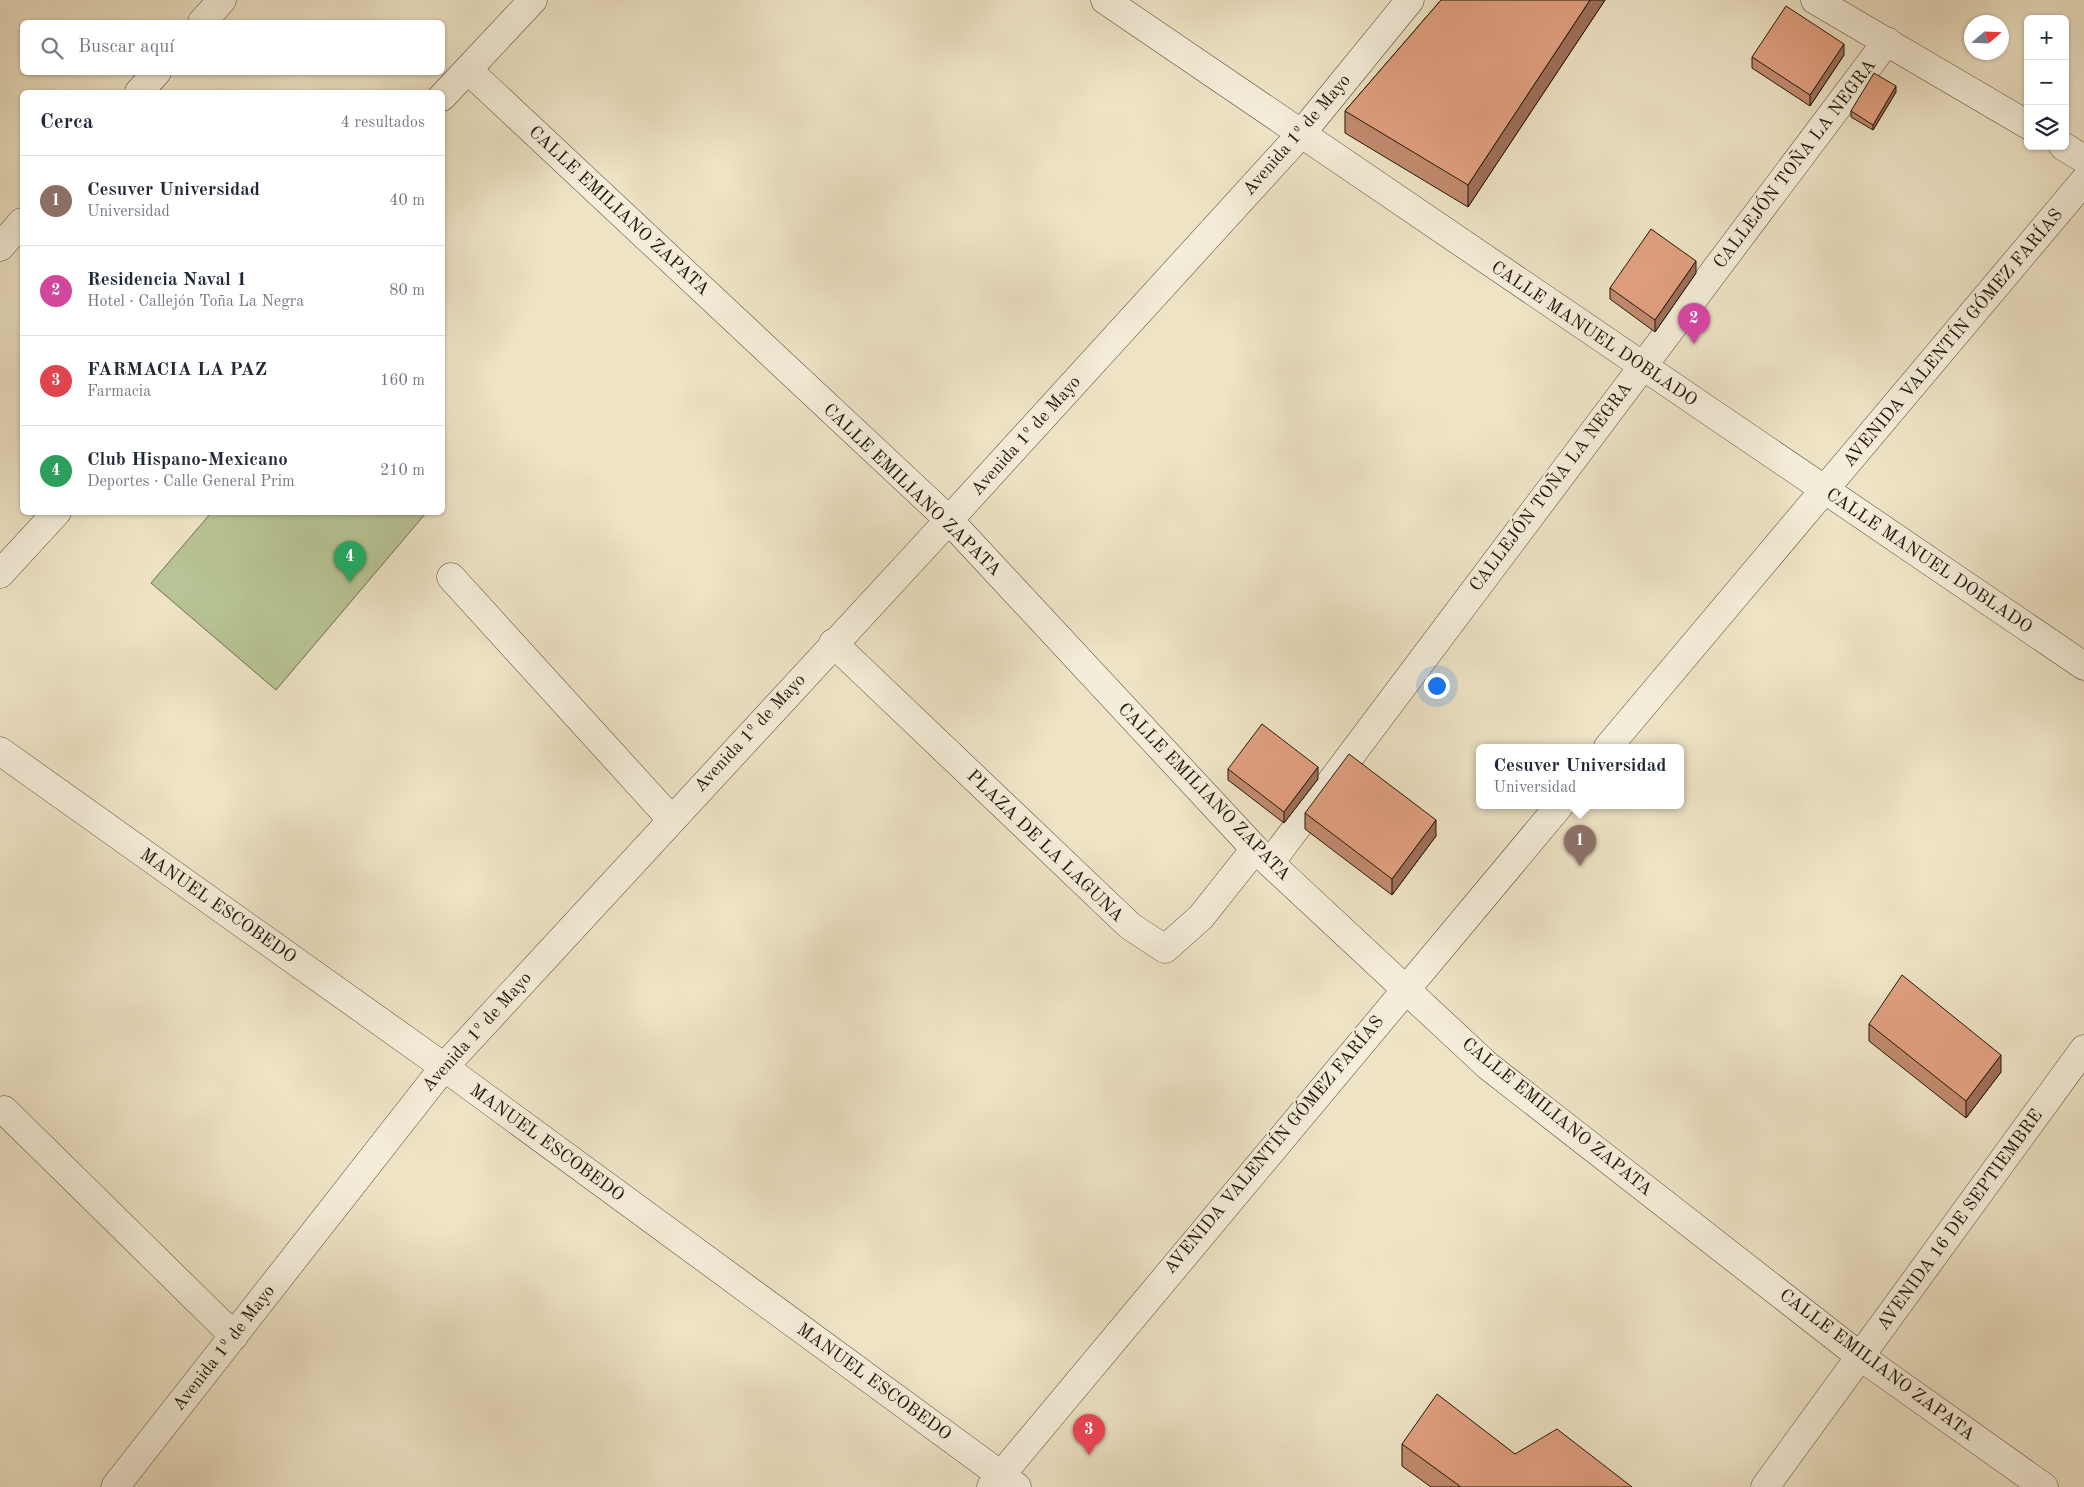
<!DOCTYPE html>
<html lang="es">
<meta charset="utf-8">
<style>
body{margin:0;font-family:"Old Standard TT",serif;background:#f2f2f3;color:#1f2937}
.controls{position:absolute;right:15px;top:15px;display:grid;overflow:hidden;border-radius:8px;box-shadow:0 1px 4px #0004}
.controls button{width:45px;height:45px;display:grid;place-items:center;padding:0;border:0;border-bottom:1px solid #e0e1e3;background:#fff;color:#1f2937;font:25px sans-serif}
.compass{position:absolute;left:1964px;top:15px;width:45px;height:45px;border-radius:50%;background:#fff;box-shadow:0 1px 4px #0004;rotate:71deg}
.you{position:absolute;left:1436px;top:685px;width:18px;height:18px;margin:-12px;border:4px solid #fff;border-radius:50%;background:#1a73e8;box-shadow:0 0 0 8px #1a73e833}
.badge{display:grid;place-items:center;width:32px;height:32px;border-radius:50%;background:#db2777;color:#fff;font-size:16px;font-weight:700}
.pin{position:absolute;translate:-50% -41px;filter:drop-shadow(0 1px 2px #0008)}
.pin::after{content:'';position:absolute;top:26px;width:18px;height:15px;background:inherit;clip-path:polygon(0 0,100% 0,50% 100%)}
.popup{position:absolute;left:1476px;top:744px;width:208px;height:65px;box-sizing:border-box;display:grid;place-content:center;border-radius:8px;background:#fff;filter:drop-shadow(0 1px 4px #0005);font-size:16px;white-space:nowrap;color:#747a83}
.popup b{font-size:19px;color:#1f2937}
.popup::after{content:'';position:absolute;left:50%;top:100%;margin-left:-10px;border:10px solid transparent;border-top-color:#fff}
.list{margin:0;padding:0;list-style:none}
h2{display:flex;justify-content:space-between;align-items:center;height:65px;margin:0;padding:0 20px;font-size:21px}
h2 small{font-size:16px;font-weight:400;color:#747a83}
.list li{display:grid;grid-template-columns:32px 1fr auto;gap:15px;align-items:center;box-sizing:border-box;height:90px;padding:0 20px;border-top:1px solid #e0e1e3}
.list b{display:block;font-size:19px;white-space:nowrap}
.list p{margin:0;font-size:16px;white-space:nowrap;color:#747a83}
.list em{font-size:16px;font-style:normal;color:#747a83}
.icon{flex:none;width:28px;height:28px;fill:none;stroke:currentColor;stroke-width:2;stroke-linecap:round;stroke-linejoin:round}
.map{position:relative;flex:none;width:2084px;height:1487px;overflow:hidden}
.search{position:absolute;background:#fff;box-shadow:0 1px 4px #0004;left:20px;top:20px;width:425px;height:55px;display:flex;align-items:center;gap:12px;box-sizing:border-box;padding:0 18px;border-radius:8px;color:#747a83;font-size:19px}
.panel{position:absolute;background:#fff;box-shadow:0 1px 4px #0004;left:20px;top:90px;width:425px;height:425px;border-radius:8px}
.map>svg:first-child{display:block}
.garden{fill:#b8c495;stroke:#6c6e4f}
.lines{fill:none;stroke-linecap:round;stroke-linejoin:round}
.pedestrian-casing{stroke:#544a38;stroke-width:29}
.minor-casing{stroke:#544a38;stroke-width:29}
.pedestrian{stroke:#f4edd9;stroke-width:28}
.minor{stroke:#f4edd9;stroke-width:28}
.wall{fill:#c28a6e;stroke:#211709}
.shaded-wall{fill:#9e705a;stroke:#211709}
.building{fill:#e1a080;stroke:#211709}
.labels{text-anchor:middle;dominant-baseline:central;stroke-width:4.5;stroke-linejoin:round;paint-order:stroke}
.street-label{font-size:18px;fill:#211709;stroke:#f4edd9}
</style>
<div class="map">
<svg width="2084" height="1487" viewBox="0 0 2084 1487">
<rect width="100%" height="100%" fill="#eee3c5"/>
<filter id="stains"><feTurbulence type="fractalNoise" baseFrequency=".004" numOctaves="4"/><feColorMatrix values="0 0 0 0 .2 0 0 0 0 .09 0 0 0 0 .02 0 0 0 .5 -.17"/></filter>
<radialGradient id="worn" r=".72"><stop offset=".6" stop-color="#630" stop-opacity="0"/><stop offset="1" stop-color="#630" stop-opacity=".3"/></radialGradient>
<!-- garden -->
<polygon class="garden" points="211,513 211,512 426,513 276,690 151,583"/>
<g class="lines">
<defs>
<polyline id="pedestrian" points="1270,863 1887,41"/>
<g id="minor">
<polyline points="1105,0 2084,666"/>
<polyline points="1815,0 2028,125"/>
<polyline points="202,22 222,0"/>
<polyline points="468,70 949,520 1255,849 1488,1066 1861,1357 2044,1487"/>
<polyline points="139,92 157,72"/>
<polyline points="442,97 533,0"/>
<polyline points="2063,146 2084,159"/>
<polyline points="0,247 22,222"/>
<polyline points="0,574 57,512"/>
<polyline points="451,577 671,819"/>
<polyline points="833,643 1130,926 1165,949 1201,917 1255,849"/>
<polyline points="1608,747 2084,181"/>
<polyline points="0,751 444,1067 1017,1487"/>
<polyline points="4,1110 234,1336"/>
<polyline points="115,1487 444,1067 949,520 1301,134 1410,0"/>
<polyline points="991,1487 1560,805"/>
<polyline points="1765,1487 2084,1049"/>
</g>
</defs>
<!-- pedestrian casing -->
<use href="#pedestrian" class="pedestrian-casing"/>
<!-- minor casing -->
<use href="#minor" class="minor-casing"/>
<!-- pedestrian -->
<use href="#pedestrian" class="pedestrian"/>
<!-- minor -->
<use href="#minor" class="minor"/>
</g>
<!-- wall -->
<g class="wall">
<polygon points="1441,0 1605,0 1468,207 1345,133 1345,111"/>
<polygon points="1844,55 1810,106 1752,68 1752,57"/>
<polygon points="1896,92 1873,130 1851,117 1851,111"/>
<polygon points="1696,273 1655,332 1610,299 1610,288"/>
<polygon points="1228,769 1318,779 1284,823 1228,780"/>
<polygon points="1305,813 1436,836 1392,895 1305,829"/>
<polygon points="1869,1024 2001,1072 1966,1118 1869,1041"/>
<polygon points="1402,1444 1515,1454 1632,1487 1431,1487 1402,1466"/>
</g>
<!-- shaded-wall -->
<g class="shaded-wall">
<polygon points="1590,0 1605,0 1468,207 1468,185"/>
<polygon points="1844,44 1844,55 1810,106 1810,95"/>
<polygon points="1896,86 1896,92 1873,130 1873,125"/>
<polygon points="1696,261 1696,273 1655,332 1655,320"/>
<polygon points="1318,767 1318,779 1284,823 1284,812"/>
<polygon points="1436,820 1436,836 1392,895 1392,879"/>
<polygon points="2001,1055 2001,1072 1966,1118 1966,1101"/>
</g>
<!-- building -->
<g class="building">
<polygon points="1441,0 1590,0 1468,185 1345,111"/>
<polygon points="1786,6 1844,44 1810,95 1752,57"/>
<polygon points="1874,73 1896,86 1873,125 1851,111"/>
<polygon points="1651,229 1696,261 1655,320 1610,288"/>
<polygon points="1262,724 1318,767 1284,812 1228,769"/>
<polygon points="1349,754 1436,820 1392,879 1305,813"/>
<polygon points="1902,975 2001,1055 1966,1101 1869,1024"/>
<polygon points="1437,1394 1515,1454 1557,1429 1632,1487 1461,1487 1402,1444"/>
</g>
<g class="labels">
<!-- street labels -->
<g class="street-label">
<text transform="translate(1297 135) rotate(-49)">Avenida 1º de Mayo</text>
<text transform="translate(1795 164) rotate(-53)">CALLEJÓN TOÑA LA NEGRA</text>
<text transform="translate(619 211) rotate(43)">CALLE EMILIANO ZAPATA</text>
<text transform="translate(1594 334) rotate(34)">CALLE MANUEL DOBLADO</text>
<text transform="translate(1953 338) rotate(-50)">AVENIDA VALENTÍN GÓMEZ FARÍAS</text>
<text transform="translate(1026 436) rotate(-48)">Avenida 1º de Mayo</text>
<text transform="translate(1551 487) rotate(-53)">CALLEJÓN TOÑA LA NEGRA</text>
<text transform="translate(912 490) rotate(44)">CALLE EMILIANO ZAPATA</text>
<text transform="translate(1929 561) rotate(34)">CALLE MANUEL DOBLADO</text>
<text transform="translate(750 733) rotate(-47)">Avenida 1º de Mayo</text>
<text transform="translate(1204 792) rotate(46)">CALLE EMILIANO ZAPATA</text>
<text transform="translate(1045 846) rotate(44)">PLAZA DE LA LAGUNA</text>
<text transform="translate(218 906) rotate(35)">MANUEL ESCOBEDO</text>
<text transform="translate(477 1032) rotate(-48)">Avenida 1º de Mayo</text>
<text transform="translate(1557 1117) rotate(39)">CALLE EMILIANO ZAPATA</text>
<text transform="translate(547 1143) rotate(36)">MANUEL ESCOBEDO</text>
<text transform="translate(1274 1145) rotate(-50)">AVENIDA VALENTÍN GÓMEZ FARÍAS</text>
<text transform="translate(1960 1220) rotate(-54)">AVENIDA 16 DE SEPTIEMBRE</text>
<text transform="translate(224 1348) rotate(-52)">Avenida 1º de Mayo</text>
<text transform="translate(1877 1365) rotate(37)">CALLE EMILIANO ZAPATA</text>
<text transform="translate(874 1382) rotate(36)">MANUEL ESCOBEDO</text>
</g>
</g>
<rect width="100%" height="100%" filter="url(#stains)"/>
<rect width="100%" height="100%" fill="url(#worn)"/>
</svg>
<div class="controls">
<button>+</button>
<button>−</button>
<button><svg class="icon" aria-label="layers" viewBox="0 0 24 24"><path d="M12 4l9 5-9 5-9-5zM3 14l9 5 9-5"/></svg></button>
</div>
<svg class="compass" viewBox="-18 -18 36 36"><path d="M0-13l5 13h-10z" fill="#e53935"/><path d="M0 13l5-13h-10z" fill="#747a83"/></svg>
<div class="you"></div>
<div class="pin badge" style="left:1580px;top:866px;background:#8d6e63">1</div>
<div class="popup"><b>Cesuver Universidad</b>Universidad</div>
<div class="pin badge" style="left:1694px;top:344px;background:#d1479c">2</div>
<div class="pin badge" style="left:1089px;top:1455px;background:#e0444e">3</div>
<div class="pin badge" style="left:350px;top:582px;background:#2e9e5b">4</div>
<div class="search"><svg class="icon" aria-label="search" viewBox="0 0 24 24"><circle cx="10" cy="10" r="6"/><path d="M15 15l6 6"/></svg>Buscar aquí</div>
<section class="panel">
<h2>Cerca<small>4 resultados</small></h2>
<ul class="list">
<li><span class="badge" style="background:#8d6e63">1</span><div><b>Cesuver Universidad</b><p>Universidad</p></div><em>40 m</em></li>
<li><span class="badge" style="background:#d1479c">2</span><div><b>Residencia Naval 1</b><p>Hotel · Callejón Toña La Negra</p></div><em>80 m</em></li>
<li><span class="badge" style="background:#e0444e">3</span><div><b>FARMACIA LA PAZ</b><p>Farmacia</p></div><em>160 m</em></li>
<li><span class="badge" style="background:#2e9e5b">4</span><div><b>Club Hispano-Mexicano</b><p>Deportes · Calle General Prim</p></div><em>210 m</em></li>
</ul>
</section>
</div>
